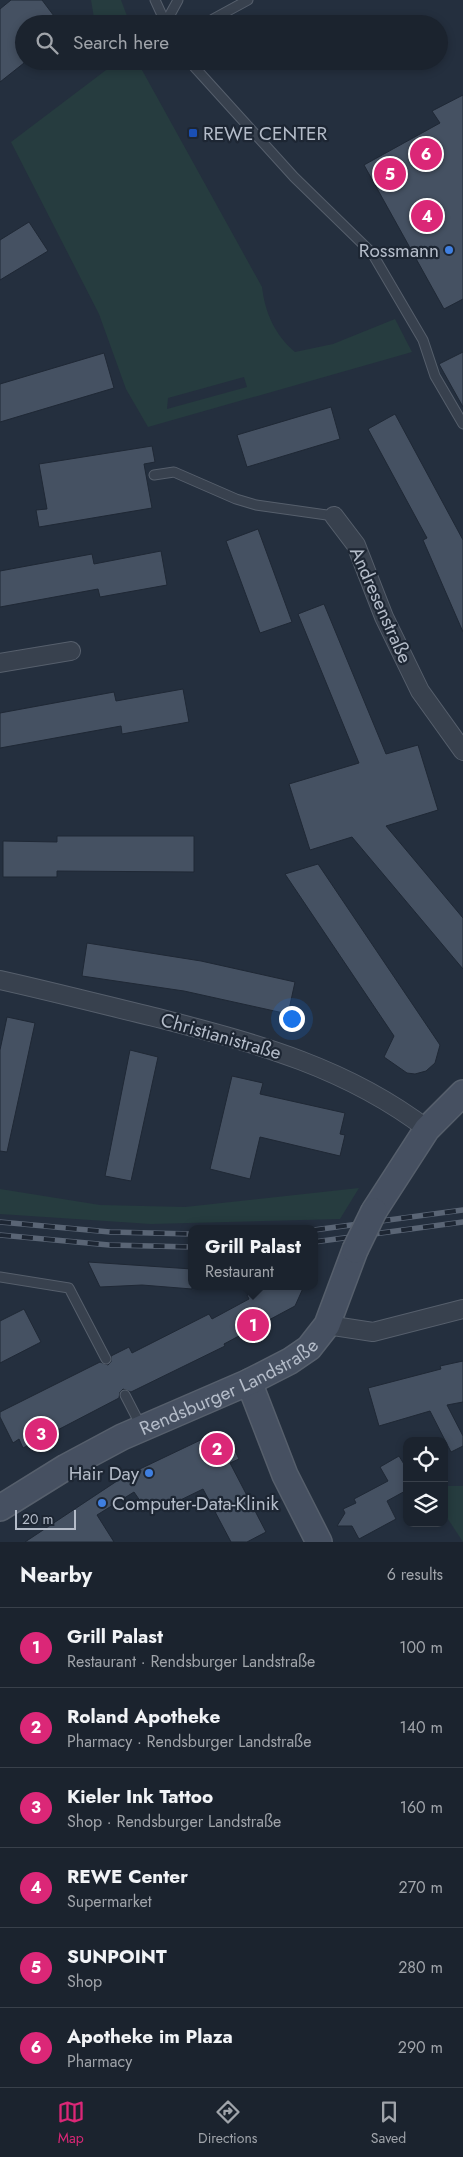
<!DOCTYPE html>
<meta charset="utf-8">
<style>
body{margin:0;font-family:Jost,sans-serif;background:#282f3a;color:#f1f3f6}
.controls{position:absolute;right:15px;bottom:15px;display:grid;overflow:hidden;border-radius:10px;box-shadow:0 2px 8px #0003}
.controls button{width:45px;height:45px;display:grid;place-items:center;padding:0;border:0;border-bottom:1px solid #39404a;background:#1b232e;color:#f1f3f6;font:25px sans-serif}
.scale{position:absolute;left:15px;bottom:12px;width:61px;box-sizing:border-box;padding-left:5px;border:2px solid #b4bcc9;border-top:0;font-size:14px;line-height:18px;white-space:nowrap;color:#b4bcc9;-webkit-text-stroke:4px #1d2633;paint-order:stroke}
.you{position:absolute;left:291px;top:1018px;width:18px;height:18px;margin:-12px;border:4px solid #fff;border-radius:50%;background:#1a73e8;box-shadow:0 0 0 8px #1a73e833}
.badge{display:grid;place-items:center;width:32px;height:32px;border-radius:50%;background:#db2777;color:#fff;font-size:16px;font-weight:700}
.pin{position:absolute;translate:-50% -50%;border:2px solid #fff;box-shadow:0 1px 5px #0006}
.popup{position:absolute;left:188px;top:1225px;width:130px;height:65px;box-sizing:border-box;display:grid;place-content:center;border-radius:10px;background:#1b232e;filter:drop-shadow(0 1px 4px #0005);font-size:16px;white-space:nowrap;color:#a0a4aa}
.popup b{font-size:19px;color:#f1f3f6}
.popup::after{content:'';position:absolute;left:50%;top:100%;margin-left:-10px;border:10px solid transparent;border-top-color:#1b232e}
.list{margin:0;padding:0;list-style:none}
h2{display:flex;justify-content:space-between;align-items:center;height:65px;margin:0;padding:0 20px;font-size:21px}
h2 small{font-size:16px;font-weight:400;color:#a0a4aa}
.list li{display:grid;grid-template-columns:32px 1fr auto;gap:15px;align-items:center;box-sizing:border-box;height:80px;padding:0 20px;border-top:1px solid #39404a}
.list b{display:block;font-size:19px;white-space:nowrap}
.list p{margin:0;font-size:16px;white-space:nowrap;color:#a0a4aa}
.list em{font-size:16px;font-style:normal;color:#a0a4aa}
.icon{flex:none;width:28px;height:28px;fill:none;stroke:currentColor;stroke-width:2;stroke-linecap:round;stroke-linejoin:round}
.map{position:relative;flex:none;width:463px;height:1542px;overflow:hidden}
.search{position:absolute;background:#1b232e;box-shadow:0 2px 8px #0003;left:15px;right:15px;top:15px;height:55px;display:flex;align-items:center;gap:12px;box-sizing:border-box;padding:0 18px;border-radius:28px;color:#a0a4aa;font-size:19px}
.sheet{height:545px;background:#1b232e}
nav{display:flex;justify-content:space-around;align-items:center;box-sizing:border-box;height:70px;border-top:1px solid #39404a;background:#1b232e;font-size:14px;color:#a0a4aa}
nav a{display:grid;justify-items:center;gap:2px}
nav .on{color:#db2777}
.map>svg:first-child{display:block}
.green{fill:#263c3f;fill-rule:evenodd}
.building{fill:#455162;stroke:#1f2835}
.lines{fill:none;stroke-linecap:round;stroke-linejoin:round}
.lane-casing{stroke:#565f6c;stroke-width:11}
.street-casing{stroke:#565f6c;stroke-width:20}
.secondary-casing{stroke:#565f6c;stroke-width:28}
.lane{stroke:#38414e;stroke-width:9}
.street{stroke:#38414e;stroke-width:18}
.secondary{stroke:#465061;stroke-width:25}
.rail-casing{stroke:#5a6575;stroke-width:5.5}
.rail{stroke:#1d2633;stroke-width:4;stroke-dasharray:11;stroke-linecap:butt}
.secondary-bridge-casing{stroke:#565f6c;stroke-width:28;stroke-linecap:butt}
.secondary-bridge{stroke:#465061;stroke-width:25}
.transit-dot{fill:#1a4fb4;stroke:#1d2633;stroke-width:2}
.shop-dot{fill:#3f7fe0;stroke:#1d2633;stroke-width:2}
.labels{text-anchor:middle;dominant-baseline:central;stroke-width:4.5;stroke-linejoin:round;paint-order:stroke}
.poi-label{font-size:19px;fill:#b4bcc9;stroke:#1d2633;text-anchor:start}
.street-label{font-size:19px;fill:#b4bcc9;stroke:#1d2633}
</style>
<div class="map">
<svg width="463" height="1542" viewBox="0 0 463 1542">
<rect width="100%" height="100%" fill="#242f3e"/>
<!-- green -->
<g class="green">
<polygon points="91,0 121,0 130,24 95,24"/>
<path d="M 118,61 L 137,61 L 262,287 C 265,313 275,335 295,352 L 333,344 L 395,319 L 412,352 L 148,427 L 126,389 L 99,314 L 11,142 ZM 244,377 L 247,387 L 167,409 L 168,398 Z"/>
<polygon points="359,1188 340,1219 151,1224 0,1214 0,1189 100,1205 185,1207"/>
<polygon points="444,1486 463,1486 463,1542 444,1513"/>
</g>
<!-- building -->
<g class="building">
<polygon points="11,0 42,0 60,24 24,24 24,63 0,82 0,9"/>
<polygon points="463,95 463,299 444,309 364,165 440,123 432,111"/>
<polygon points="29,222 48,251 0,280 0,240"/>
<polygon points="463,352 463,407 439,364"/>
<polygon points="104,353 114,388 0,422 0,384"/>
<polygon points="331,407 340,439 247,467 237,435"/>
<polygon points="395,414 463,540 463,632 423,540 427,538 368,429"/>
<polygon points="152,446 155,462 144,464 152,508 39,527 36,510 47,509 39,464"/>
<polygon points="258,529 292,622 260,633 226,541"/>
<polygon points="161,551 167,585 100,597 98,589 0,607 0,571 92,554 94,564"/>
<polygon points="324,604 386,754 418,745 438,810 386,826 463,918 463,969 352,837 310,850 289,784 359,763 298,614"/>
<polygon points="183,689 189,722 122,734 121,726 0,748 0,713 114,692 116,701"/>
<polygon points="57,836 194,836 194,872 57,871 57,877 3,877 3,841 57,842"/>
<polygon points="318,864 440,1045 435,1063 426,1071 415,1074 407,1073 384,1057 394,1036 285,874"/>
<polygon points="87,943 201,961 295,982 288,1014 184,991 82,976"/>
<polygon points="7,1017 35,1023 7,1152 0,1151 0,1050"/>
<polygon points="130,1050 158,1057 131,1181 105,1176"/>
<polygon points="232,1076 263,1083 260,1094 345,1113 340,1134 345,1135 340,1156 260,1137 250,1179 210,1169"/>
<polygon points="88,1262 192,1269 192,1289 142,1285 100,1287"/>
<polygon points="266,1286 304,1286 295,1306 224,1344 225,1346 131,1392 123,1389 120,1392 119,1398 23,1448 19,1439 13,1443 0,1417 0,1412 100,1362 108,1365 111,1362 111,1356 129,1347 132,1353 209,1314 212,1319 249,1299 247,1295"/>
<polygon points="24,1309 41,1342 0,1363 0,1321"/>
<polygon points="463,1361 463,1402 447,1405 463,1436 463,1446 451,1452 430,1411 379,1426 368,1388 441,1369 440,1366"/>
<polygon points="209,1436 232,1445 239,1459 230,1463 266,1532 247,1542 231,1542 203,1489 158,1511 154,1503 145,1508 134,1492 97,1515 114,1542 25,1542 123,1477"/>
<polygon points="399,1456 407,1469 407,1490 387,1501 396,1519 359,1539 352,1526 337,1526 345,1513 343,1509 356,1503 354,1499 388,1481 380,1467"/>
</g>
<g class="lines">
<defs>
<g id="lane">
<polyline points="155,0 166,24"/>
<polyline points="166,22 178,0"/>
<polyline points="204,24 248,0"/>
<polyline points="189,61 294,177 372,253 423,340 435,376 463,424"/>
<polyline points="154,475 174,472 236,499 256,505 334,516"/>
<polyline points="0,1277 69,1288 106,1359"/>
<polyline points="125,1395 141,1426"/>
</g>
<g id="street">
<polyline points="334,516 356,545 384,617 420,691 463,751"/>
<polyline points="0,663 71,651"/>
<path d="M 0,980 C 54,992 108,1006 162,1019 C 259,1044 347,1068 427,1129"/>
<polyline points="327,1325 373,1332 463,1309"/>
</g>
<g id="secondary">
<polyline points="374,1211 427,1129 463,1093"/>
<polyline points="249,1382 285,1475 319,1542"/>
<path id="s1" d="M 0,1508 L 66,1467 L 122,1437 L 249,1382 L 290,1361 L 309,1348 L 327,1325 L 355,1250"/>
</g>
</defs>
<!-- lane casing -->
<use href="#lane" class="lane-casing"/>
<!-- street casing -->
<use href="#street" class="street-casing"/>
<!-- secondary casing -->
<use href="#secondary" class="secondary-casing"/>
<!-- lane -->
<use href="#lane" class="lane"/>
<!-- street -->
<use href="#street" class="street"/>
<!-- secondary -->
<use href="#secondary" class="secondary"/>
<defs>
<g id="rail">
<polyline points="0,1222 110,1232 192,1234"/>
<polyline points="314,1230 463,1210"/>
<polyline points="0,1235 109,1245 192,1247"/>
<polyline points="314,1242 463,1222"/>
</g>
</defs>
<!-- rail casing -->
<use href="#rail" class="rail-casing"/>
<!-- rail -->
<use href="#rail" class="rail"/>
<defs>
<polyline id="secondary-bridge" points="355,1250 374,1211"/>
</defs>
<!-- secondary-bridge casing -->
<use href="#secondary-bridge" class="secondary-bridge-casing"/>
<!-- secondary-bridge -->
<use href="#secondary-bridge" class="secondary-bridge"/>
</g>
<!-- markers -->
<rect class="transit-dot" x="188" y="128" width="10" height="10" rx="2.5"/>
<g class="shop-dot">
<circle cx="449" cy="250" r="5"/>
<circle cx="149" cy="1473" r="5"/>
<circle cx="102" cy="1503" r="5"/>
</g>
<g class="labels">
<!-- poi labels -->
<g class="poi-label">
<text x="203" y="133">REWE CENTER</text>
<text x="439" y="250" text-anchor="end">Rossmann</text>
<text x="139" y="1473" text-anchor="end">Hair Day</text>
<text x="112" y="1503">Computer-Data-Klinik</text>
</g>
<!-- street labels -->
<g class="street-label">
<text transform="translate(381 605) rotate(66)">Andresenstraße</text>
<text transform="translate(221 1036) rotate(16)">Christianistraße</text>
<text stroke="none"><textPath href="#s1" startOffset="259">Rendsburger Landstraße</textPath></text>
</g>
</g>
</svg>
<div class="controls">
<button><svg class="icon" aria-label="locate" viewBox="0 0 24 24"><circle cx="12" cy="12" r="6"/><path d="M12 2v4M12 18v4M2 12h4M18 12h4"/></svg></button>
<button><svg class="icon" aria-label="layers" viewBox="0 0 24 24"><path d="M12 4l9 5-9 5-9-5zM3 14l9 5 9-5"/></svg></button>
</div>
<div class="scale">20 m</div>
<div class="you"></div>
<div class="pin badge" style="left:253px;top:1325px">1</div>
<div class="popup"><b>Grill Palast</b>Restaurant</div>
<div class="pin badge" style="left:217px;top:1449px">2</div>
<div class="pin badge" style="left:41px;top:1434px">3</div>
<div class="pin badge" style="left:427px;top:216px">4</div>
<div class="pin badge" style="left:390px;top:174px">5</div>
<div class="pin badge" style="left:426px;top:154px">6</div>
<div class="search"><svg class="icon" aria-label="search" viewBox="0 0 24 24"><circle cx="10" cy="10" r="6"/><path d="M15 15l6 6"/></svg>Search here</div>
</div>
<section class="sheet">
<h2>Nearby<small>6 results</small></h2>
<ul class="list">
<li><span class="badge">1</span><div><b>Grill Palast</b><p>Restaurant · Rendsburger Landstraße</p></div><em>100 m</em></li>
<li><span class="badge">2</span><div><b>Roland Apotheke</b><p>Pharmacy · Rendsburger Landstraße</p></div><em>140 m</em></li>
<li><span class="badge">3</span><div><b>Kieler Ink Tattoo</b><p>Shop · Rendsburger Landstraße</p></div><em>160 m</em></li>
<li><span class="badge">4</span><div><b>REWE Center</b><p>Supermarket</p></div><em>270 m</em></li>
<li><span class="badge">5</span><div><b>SUNPOINT</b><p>Shop</p></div><em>280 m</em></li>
<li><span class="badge">6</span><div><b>Apotheke im Plaza</b><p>Pharmacy</p></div><em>290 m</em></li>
</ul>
</section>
<nav>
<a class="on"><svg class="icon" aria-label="map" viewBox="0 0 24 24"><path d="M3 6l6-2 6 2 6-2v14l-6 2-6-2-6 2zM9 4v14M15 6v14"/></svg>Map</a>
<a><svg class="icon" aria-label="directions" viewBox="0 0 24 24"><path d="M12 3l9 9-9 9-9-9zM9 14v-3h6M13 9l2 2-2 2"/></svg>Directions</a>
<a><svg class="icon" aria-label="saved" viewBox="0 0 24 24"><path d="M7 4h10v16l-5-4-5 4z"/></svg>Saved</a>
</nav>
